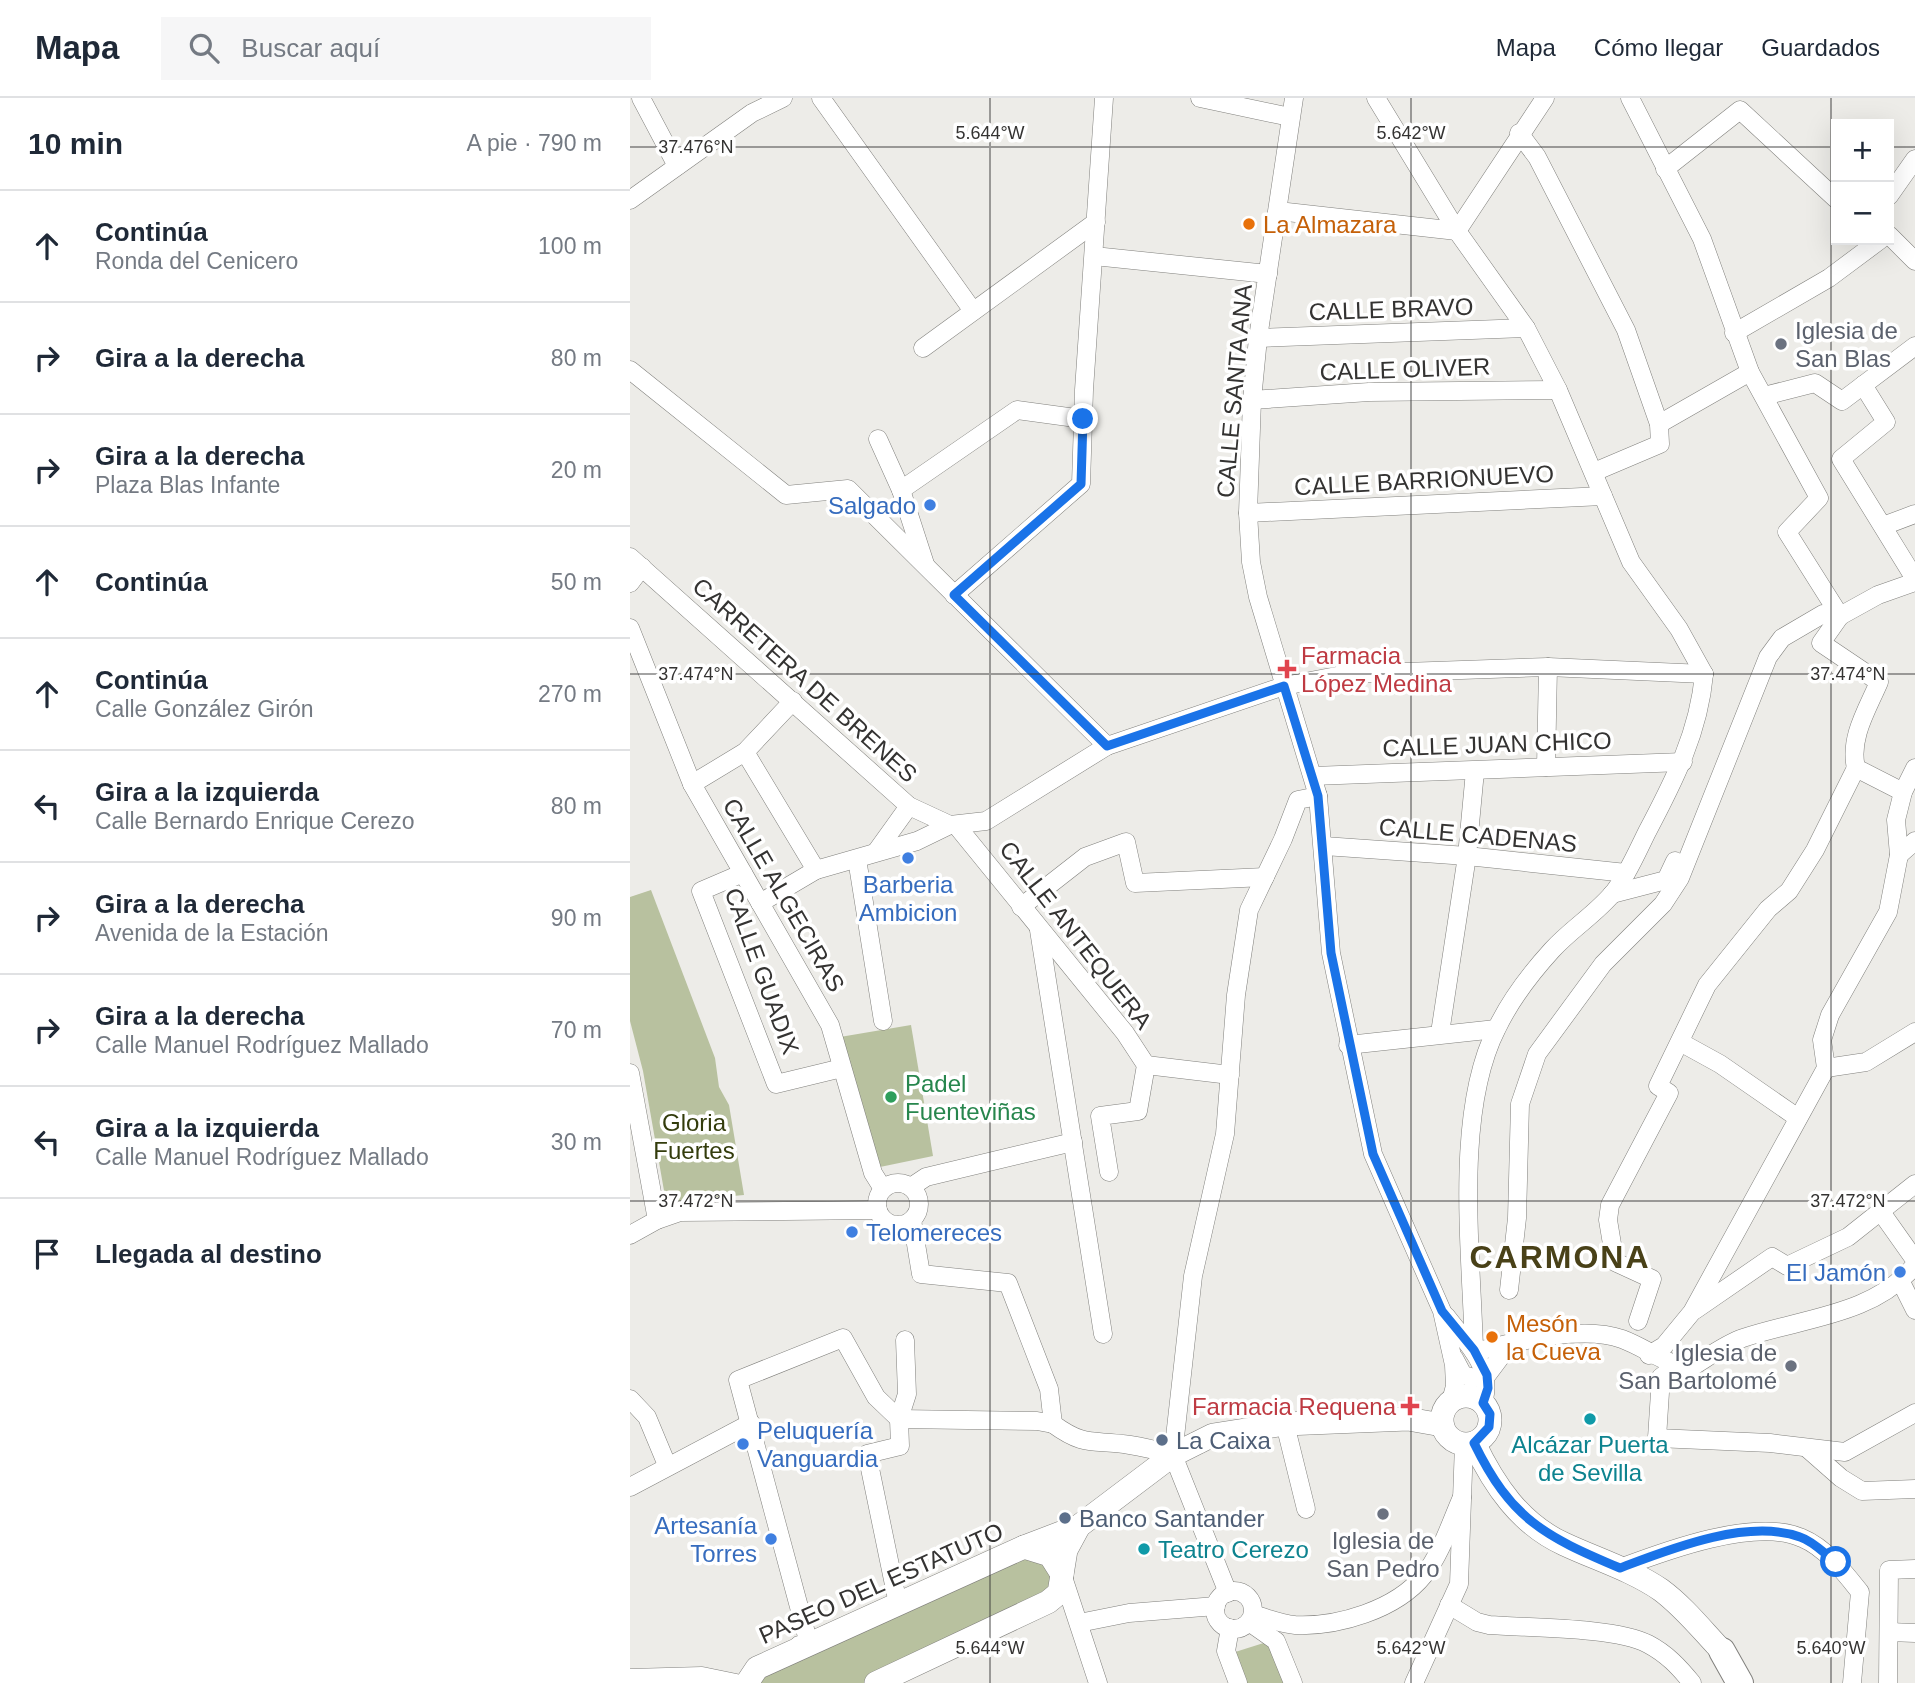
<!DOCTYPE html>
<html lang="es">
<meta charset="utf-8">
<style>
body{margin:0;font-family:Helvetica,sans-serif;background:#f6f6f7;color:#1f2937}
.controls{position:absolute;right:21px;top:21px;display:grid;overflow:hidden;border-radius:0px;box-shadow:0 7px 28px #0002}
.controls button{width:63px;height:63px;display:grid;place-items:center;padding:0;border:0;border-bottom:2px solid #e0e1e3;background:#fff;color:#1f2937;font:35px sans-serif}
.stop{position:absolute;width:21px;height:21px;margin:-16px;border:5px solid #1a73e8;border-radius:50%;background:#fff}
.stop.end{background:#1a73e8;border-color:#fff;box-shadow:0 2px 7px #0008}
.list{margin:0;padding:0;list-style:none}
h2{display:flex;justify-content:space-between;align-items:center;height:91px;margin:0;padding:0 28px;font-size:30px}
h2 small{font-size:23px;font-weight:400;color:#747a83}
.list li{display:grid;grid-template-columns:46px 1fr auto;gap:21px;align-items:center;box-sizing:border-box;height:112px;padding:0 28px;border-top:2px solid #e0e1e3}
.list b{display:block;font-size:26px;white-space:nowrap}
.list p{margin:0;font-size:23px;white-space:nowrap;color:#747a83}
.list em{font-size:23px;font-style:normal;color:#747a83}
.icon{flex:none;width:38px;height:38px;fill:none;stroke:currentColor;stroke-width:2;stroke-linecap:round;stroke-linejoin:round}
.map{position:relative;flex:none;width:1285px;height:1585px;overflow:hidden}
header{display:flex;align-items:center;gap:42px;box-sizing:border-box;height:98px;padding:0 35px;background:#fff;border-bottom:2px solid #e0e1e3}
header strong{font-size:33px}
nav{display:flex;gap:38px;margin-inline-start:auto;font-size:24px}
.search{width:490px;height:63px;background:#f6f6f7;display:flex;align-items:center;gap:18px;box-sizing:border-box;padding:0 24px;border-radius:0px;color:#747a83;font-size:26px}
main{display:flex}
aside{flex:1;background:#fff}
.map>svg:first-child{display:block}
.green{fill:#b8c19f}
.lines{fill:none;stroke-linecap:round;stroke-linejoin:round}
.minor-casing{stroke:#81807d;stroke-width:19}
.major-casing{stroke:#81807d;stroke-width:24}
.highway-casing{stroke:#81807d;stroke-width:28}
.minor{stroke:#fff;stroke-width:18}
.major{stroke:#fff;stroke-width:23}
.highway{stroke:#fff;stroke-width:26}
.route{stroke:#1a73e8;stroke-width:9}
.ticks{fill:none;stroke:#343332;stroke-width:2;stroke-opacity:0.45}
.food-dot{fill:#e8710a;stroke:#fff;stroke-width:2.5}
.worship-dot{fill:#6b7280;stroke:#fff;stroke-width:2.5}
.shop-dot{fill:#3f7fe0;stroke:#fff;stroke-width:2.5}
.health-dot{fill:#e0444e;stroke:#fff;stroke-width:2.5}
.leisure-dot{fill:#2e9e5b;stroke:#fff;stroke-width:2.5}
.culture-dot{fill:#0f9aa8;stroke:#fff;stroke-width:2.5}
.service-dot{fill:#5c6f8a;stroke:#fff;stroke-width:2.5}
.labels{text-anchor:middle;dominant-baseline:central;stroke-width:7;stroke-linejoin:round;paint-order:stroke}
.food-label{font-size:24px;fill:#c56008;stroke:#fff;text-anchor:start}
.street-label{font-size:24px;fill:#343332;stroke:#fff}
.worship-label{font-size:24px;fill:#5b616d;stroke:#fff;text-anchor:start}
.shop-label{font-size:24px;fill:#366cbe;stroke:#fff;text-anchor:end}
.health-label{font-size:24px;fill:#be3a42;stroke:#fff;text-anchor:start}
.leisure-label{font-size:24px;fill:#27864d;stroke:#fff;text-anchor:start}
.park-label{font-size:24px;fill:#333c0c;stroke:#fff}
.service-label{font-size:24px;fill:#4e5e75;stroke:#fff;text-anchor:start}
.culture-label{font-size:24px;fill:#0d838f;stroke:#fff}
.district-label{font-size:32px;font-weight:bold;letter-spacing:2px;fill:#494118;stroke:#fff}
.ticks-label{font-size:18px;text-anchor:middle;fill:#343332;stroke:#fff;stroke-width:7;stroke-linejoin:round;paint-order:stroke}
</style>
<header>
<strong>Mapa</strong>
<div class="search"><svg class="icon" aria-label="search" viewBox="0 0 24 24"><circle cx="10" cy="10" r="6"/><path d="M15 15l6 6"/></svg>Buscar aquí</div>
<nav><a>Mapa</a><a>Cómo llegar</a><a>Guardados</a></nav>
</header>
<main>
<aside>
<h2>10 min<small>A pie · 790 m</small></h2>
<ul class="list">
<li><svg class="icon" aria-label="ahead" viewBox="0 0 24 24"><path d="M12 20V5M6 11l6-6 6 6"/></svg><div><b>Continúa</b><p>Ronda del Cenicero</p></div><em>100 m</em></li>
<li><svg class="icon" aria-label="right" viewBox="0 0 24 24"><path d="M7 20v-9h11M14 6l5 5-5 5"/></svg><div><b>Gira a la derecha</b></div><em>80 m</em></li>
<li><svg class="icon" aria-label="right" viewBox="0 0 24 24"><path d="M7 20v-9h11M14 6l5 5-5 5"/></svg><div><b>Gira a la derecha</b><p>Plaza Blas Infante</p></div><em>20 m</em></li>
<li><svg class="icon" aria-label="ahead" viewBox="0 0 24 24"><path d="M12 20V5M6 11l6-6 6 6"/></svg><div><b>Continúa</b></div><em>50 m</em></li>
<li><svg class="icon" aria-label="ahead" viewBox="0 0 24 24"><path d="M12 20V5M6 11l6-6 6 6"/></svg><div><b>Continúa</b><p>Calle González Girón</p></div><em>270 m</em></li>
<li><svg class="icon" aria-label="left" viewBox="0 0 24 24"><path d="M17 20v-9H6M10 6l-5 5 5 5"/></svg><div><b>Gira a la izquierda</b><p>Calle Bernardo Enrique Cerezo</p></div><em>80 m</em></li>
<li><svg class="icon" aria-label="right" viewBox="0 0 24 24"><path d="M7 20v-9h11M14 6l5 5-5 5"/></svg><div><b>Gira a la derecha</b><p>Avenida de la Estación</p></div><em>90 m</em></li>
<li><svg class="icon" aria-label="right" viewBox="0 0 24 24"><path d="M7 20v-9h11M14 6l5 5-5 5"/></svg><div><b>Gira a la derecha</b><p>Calle Manuel Rodríguez Mallado</p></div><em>70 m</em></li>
<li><svg class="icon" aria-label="left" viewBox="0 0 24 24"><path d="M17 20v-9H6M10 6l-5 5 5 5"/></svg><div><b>Gira a la izquierda</b><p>Calle Manuel Rodríguez Mallado</p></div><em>30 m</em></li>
<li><svg class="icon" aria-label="arrive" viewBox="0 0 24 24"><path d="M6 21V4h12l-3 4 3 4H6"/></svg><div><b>Llegada al destino</b></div></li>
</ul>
</aside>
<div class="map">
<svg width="1285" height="1585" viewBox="0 0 1285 1585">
<rect width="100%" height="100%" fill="#edece8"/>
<!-- green -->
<g class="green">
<polygon points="21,792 85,960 89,989 99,1007 114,1097 36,1104 13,973 0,923 0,799"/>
<polygon points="281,927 303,1058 250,1069 210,939"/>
<polygon points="395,1455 424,1471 417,1499 237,1585 126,1585 133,1576"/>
<polygon points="640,1543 657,1585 613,1585 602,1555"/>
</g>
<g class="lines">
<defs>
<g id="minor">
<polyline points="11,0 47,68"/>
<polyline points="191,0 343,213"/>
<polyline points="570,0 660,19"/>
<polyline points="664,0 628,240 622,302 618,415 621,464 628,499 688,698 701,855 743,1056 812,1213 824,1267 825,1288 821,1303"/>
<polyline points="746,0 827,133 896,230 928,292 1001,464 1049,531 1074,576"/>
<path d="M 1000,0 L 1072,141 L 1120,274 L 1189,400 L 1157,434 L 1210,518 L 1191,545 L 1249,584 C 1237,612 1219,640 1226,670 L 1273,694"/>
<polyline points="889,35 907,59 996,232 1029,326 1030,346 964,374"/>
<polyline points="1035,71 1110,12 1206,101"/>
<polyline points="1259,98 1285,61"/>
<polyline points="0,102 122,15 153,0"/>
<polyline points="648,113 827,133"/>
<polyline points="827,133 915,0"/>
<polyline points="1259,137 1285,163"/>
<polyline points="464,158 638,176"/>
<polyline points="1104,235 1199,180 1250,142"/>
<polyline points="628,240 896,230"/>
<polyline points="293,250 466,124"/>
<polyline points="0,272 156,397 218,391 477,648"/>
<polyline points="1233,287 1256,324 1211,361 1285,481"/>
<polyline points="1134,298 1185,285 1212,303 1285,248"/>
<polyline points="622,302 739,294 928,292"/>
<polyline points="1029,326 1120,274"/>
<polyline points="248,341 271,392 295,466"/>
<polyline points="271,392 387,312 453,321"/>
<polyline points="618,415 973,398"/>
<polyline points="1253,428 1285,416"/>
<polyline points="0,459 279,708 320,727 356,723 477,648 654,588 717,576 918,569 1074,576"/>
<polyline points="0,485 12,469"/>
<polyline points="324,497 451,386 454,292 474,0"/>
<polyline points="0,530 62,686 200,927 243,1075 253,1091"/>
<polyline points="115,654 186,772"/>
<polyline points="916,669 918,569"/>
<polyline points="683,678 1053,664"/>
<polyline points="62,686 115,654 163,603"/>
<polyline points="326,727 495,935 516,967 508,1013 470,1018 479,1074"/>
<polyline points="694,748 837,758 996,775"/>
<polyline points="246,754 279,708"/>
<polyline points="1269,757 1285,743"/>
<polyline points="227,761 253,923"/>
<polyline points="113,775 71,793 146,986 212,970"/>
<polyline points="982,796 1036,782 1045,763"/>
<polyline points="130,805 186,772 287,743 320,727"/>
<polyline points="391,809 455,759 496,744 505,785 635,779"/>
<polyline points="409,832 473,1236"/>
<polyline points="810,935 837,758 845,673"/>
<polyline points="1050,944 1090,966 1168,1020"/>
<polyline points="718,947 866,931"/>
<polyline points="516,967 600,977"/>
<polyline points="1196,970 1236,964 1285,934"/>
<polyline points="0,975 27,1122"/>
<circle cx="268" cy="1106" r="21"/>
<polyline points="281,1089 296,1079 443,1044"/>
<polyline points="1251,1114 1285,1162"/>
<polyline points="0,1137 27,1122 50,1114 248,1112"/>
<polyline points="1271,1184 1285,1212"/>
<polyline points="879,1192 887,1120 890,1006 907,956 973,866 1033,806 1050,780 1138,559 1152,540 1193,516 1210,518 1248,497 1285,484"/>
<polyline points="1065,1212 1142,1159 1157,1168 1218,1139 1285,1086"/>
<path d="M 816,1218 C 837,1246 864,1268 853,1305"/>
<polyline points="1008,1223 1022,1181 985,1164 978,1122 980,1107 1039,995 1028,988 1077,887 1138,811 1159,793 1185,752 1226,670"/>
<path d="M 881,1245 L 844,1254 C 842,1158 823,1016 867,930 C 880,903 902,874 922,852 C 941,831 966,816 984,794 C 998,776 1007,754 1017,734 C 1044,683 1069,634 1074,576"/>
<polyline points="1019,1257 1034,1248 1062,1214 1196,970 1192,942 1200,917 1258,814 1269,757 1266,722 1273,694 1285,670"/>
<path d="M 824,1260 L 833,1277 L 844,1280 L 857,1277 L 881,1245 C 914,1239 959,1229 992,1241 C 1011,1248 1027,1260 1047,1267 L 1031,1279 L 1027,1340 L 1140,1345 L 1215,1354 L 1285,1315"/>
<path d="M 1047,1267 L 1060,1270 C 1077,1260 1095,1246 1113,1240 C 1171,1220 1243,1218 1285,1167"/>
<polyline points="0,1301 17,1319 37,1367"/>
<polyline points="269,1321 407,1323 423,1326 419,1291 378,1185 291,1176 282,1122"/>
<path d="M 423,1326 C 456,1350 463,1341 500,1347 C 514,1349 529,1353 543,1357"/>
<polyline points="655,1326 676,1411"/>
<polyline points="1178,1351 1211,1380 1232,1393 1285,1391"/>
<polyline points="0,1389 121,1325"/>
<path d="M 990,1470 C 1035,1453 1126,1419 1172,1440 C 1196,1450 1214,1474 1230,1494 L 1222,1585"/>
<polyline points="432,1476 468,1585"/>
<circle cx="604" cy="1512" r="19"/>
<polyline points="598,1495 543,1357 563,1178 595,1036 606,897 619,812 653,741 668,702 688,698"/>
<polyline points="268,1506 237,1356 270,1348 269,1321 277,1296 275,1242"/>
<path d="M 819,1507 L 847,1524 L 859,1527 C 898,1530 986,1529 1018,1546 C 1037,1556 1049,1569 1062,1585"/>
<path d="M 623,1516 C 636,1520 651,1526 665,1527 C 707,1529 766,1512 794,1477 C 811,1456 821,1424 832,1399"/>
<polyline points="619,1524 646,1543 663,1585"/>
<polyline points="449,1525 499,1515 586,1508"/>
<polyline points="600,1530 596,1553 608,1585"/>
<polyline points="1259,1534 1285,1535"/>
<polyline points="169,1547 179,1546 108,1282 213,1240 246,1299 269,1321"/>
<polyline points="0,1580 72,1578 106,1585"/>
<polyline points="784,1585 829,1486 834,1346"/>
<polyline points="1258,1585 1259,1472 1285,1471"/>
</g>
<g id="major">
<circle cx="836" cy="1322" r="24"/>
<path d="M 844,1345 C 864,1387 890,1426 934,1446 C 966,1461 1002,1472 1031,1492 C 1054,1509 1072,1532 1092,1553"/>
<polyline points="394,1449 449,1428 543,1357 583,1337 655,1326 778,1321 812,1327"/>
<polyline points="117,1585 127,1570 394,1449 420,1457 432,1476"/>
<polyline points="246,1585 418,1504 429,1495 436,1452 449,1428"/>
</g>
<polyline id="highway" points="1092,1553 1110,1585"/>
</defs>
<!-- minor casing -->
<use href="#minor" class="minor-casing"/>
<!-- major casing -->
<use href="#major" class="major-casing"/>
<!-- highway casing -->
<use href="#highway" class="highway-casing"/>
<!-- minor -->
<use href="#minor" class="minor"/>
<!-- major -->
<use href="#major" class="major"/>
<!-- highway -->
<use href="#highway" class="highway"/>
</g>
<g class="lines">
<!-- route -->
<path class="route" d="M 453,321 L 451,386 L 324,497 L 477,648 L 654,588 L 688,698 L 701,855 L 743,1056 L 812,1213 L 844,1252 L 857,1277 L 858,1290 L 853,1305 L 860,1316 L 859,1329 L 844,1345 C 881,1421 914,1438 990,1470 C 1040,1451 1117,1420 1170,1439 C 1183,1443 1196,1457 1206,1464"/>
</g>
<!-- ticks -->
<path class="ticks" d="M 360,0 L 360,1585M 781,0 L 781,1585M 1201,0 L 1201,1585M 0,49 L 1206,49M 1259,49 L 1285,49M 0,576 L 1285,576M 0,1103 L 1285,1103"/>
<!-- markers -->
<g class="food-dot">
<circle cx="619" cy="126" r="7"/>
<circle cx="862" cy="1239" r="7"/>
</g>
<g class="worship-dot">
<circle cx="1151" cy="246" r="7"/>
<circle cx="1161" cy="1268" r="7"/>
<circle cx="753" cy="1416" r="7"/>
</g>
<g class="shop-dot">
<circle cx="300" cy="407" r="7"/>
<circle cx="278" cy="760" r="7"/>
<circle cx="222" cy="1134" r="7"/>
<circle cx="1270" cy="1174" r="7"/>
<circle cx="113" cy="1346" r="7"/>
<circle cx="141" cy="1441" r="7"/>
</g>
<g class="health-dot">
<path d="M653.5 560.5h7v7h7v7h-7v7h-7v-7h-7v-7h7z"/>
<path d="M776.5 1297.5h7v7h7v7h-7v7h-7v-7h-7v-7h7z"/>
</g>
<circle class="leisure-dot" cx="261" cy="999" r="7"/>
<g class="culture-dot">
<circle cx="960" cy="1321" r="7"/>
<circle cx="514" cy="1451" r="7"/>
</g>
<g class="service-dot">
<circle cx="532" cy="1342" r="7"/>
<circle cx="435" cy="1420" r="7"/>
</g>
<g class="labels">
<!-- food labels -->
<g class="food-label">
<text x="633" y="126">La Almazara</text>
<text x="876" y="1225">Mesón<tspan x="876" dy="28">la Cueva</tspan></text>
</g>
<!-- street labels -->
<g class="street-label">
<text transform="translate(761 211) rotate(-2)">CALLE BRAVO</text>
<text transform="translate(775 271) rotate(-2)">CALLE OLIVER</text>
<text transform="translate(604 293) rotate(-85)">CALLE SANTA ANA</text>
<text transform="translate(794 382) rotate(-3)">CALLE BARRIONUEVO</text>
<text transform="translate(175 582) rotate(42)">CARRETERA DE BRENES</text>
<text transform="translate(867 646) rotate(-2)">CALLE JUAN CHICO</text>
<text transform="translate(848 737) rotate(5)">CALLE CADENAS</text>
<text transform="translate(154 797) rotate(60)">CALLE ALGECIRAS</text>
<text transform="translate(446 837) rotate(52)">CALLE ANTEQUERA</text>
<text transform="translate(132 873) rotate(70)">CALLE GUADIX</text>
<text transform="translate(251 1485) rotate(-24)">PASEO DEL ESTATUTO</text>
</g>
<!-- worship labels -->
<g class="worship-label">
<text x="1165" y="232">Iglesia de<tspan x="1165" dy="28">San Blas</tspan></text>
<text x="1147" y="1254" text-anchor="end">Iglesia de<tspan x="1147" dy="28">San Bartolomé</tspan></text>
<text x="753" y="1442" text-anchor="middle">Iglesia de<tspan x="753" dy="28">San Pedro</tspan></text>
</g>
<!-- shop labels -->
<g class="shop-label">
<text x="286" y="407">Salgado</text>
<text x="278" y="786" text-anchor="middle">Barberia<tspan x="278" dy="28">Ambicion</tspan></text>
<text x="236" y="1134" text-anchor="start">Telomereces</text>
<text x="1256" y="1174">El Jamón</text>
<text x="127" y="1332" text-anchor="start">Peluquería<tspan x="127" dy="28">Vanguardia</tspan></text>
<text x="127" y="1427">Artesanía<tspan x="127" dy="28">Torres</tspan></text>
</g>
<!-- health labels -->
<g class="health-label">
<text x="671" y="557">Farmacia<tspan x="671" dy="28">López Medina</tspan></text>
<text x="766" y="1308" text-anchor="end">Farmacia Requena</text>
</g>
<!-- leisure labels -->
<g class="leisure-label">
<text x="275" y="985">Padel<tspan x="275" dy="28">Fuenteviñas</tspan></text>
</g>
<!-- park labels -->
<g class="park-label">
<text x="64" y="1024">Gloria<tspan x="64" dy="28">Fuertes</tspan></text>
</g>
<!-- service labels -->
<g class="service-label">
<text x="546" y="1342">La Caixa</text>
<text x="449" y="1420">Banco Santander</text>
</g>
<!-- culture labels -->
<g class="culture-label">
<text x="960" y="1346">Alcázar Puerta<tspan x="960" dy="28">de Sevilla</tspan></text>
<text x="528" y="1451" text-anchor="start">Teatro Cerezo</text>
</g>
<!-- district labels -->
<g class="district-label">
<text x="930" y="1159">CARMONA</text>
</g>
</g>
<g class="ticks-label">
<text x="360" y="41">5.644°W</text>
<text x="781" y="41">5.642°W</text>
<text x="66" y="55">37.476°N</text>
<text x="66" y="582">37.474°N</text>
<text x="1218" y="582">37.474°N</text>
<text x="66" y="1109">37.472°N</text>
<text x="1218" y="1109">37.472°N</text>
<text x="360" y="1556">5.644°W</text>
<text x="781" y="1556">5.642°W</text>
<text x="1201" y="1556">5.640°W</text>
</g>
</svg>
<div class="controls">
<button>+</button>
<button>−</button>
</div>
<div class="stop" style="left:1206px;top:1464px"></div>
<div class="stop end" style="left:453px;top:321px"></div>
</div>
</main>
